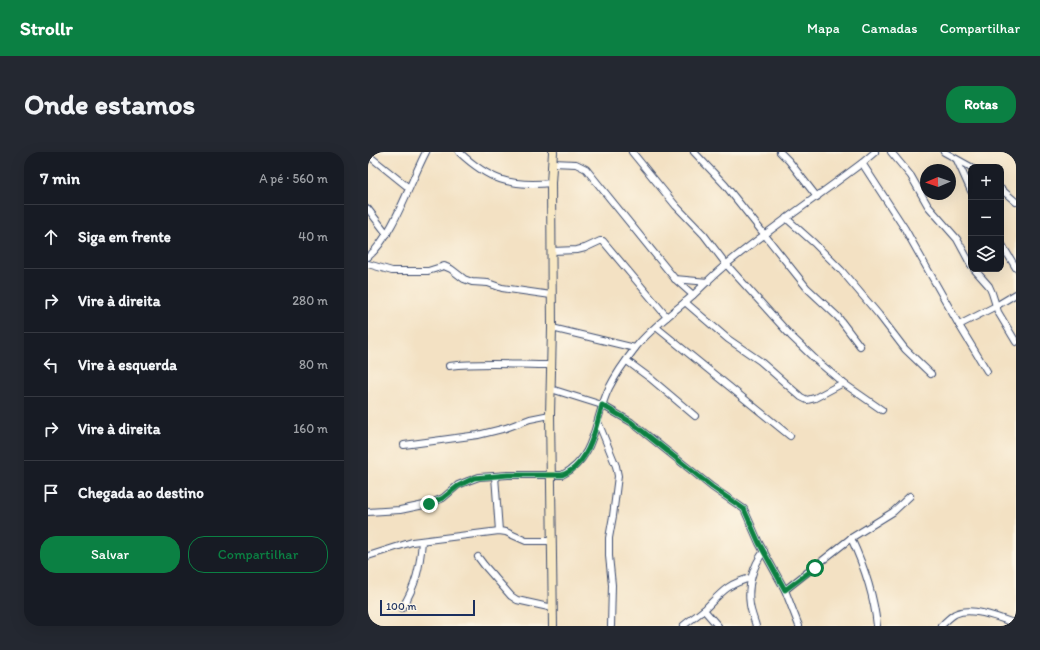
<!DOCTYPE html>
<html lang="pt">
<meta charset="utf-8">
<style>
body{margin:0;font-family:Itim,sans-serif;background:#242831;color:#f1f3f6}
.controls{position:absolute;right:12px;top:12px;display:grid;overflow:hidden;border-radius:8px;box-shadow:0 4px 16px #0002}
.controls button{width:36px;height:36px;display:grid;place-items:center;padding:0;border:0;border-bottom:1px solid #363941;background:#171b24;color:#f1f3f6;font:20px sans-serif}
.compass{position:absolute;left:552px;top:12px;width:36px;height:36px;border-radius:50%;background:#171b24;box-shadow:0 4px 16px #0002;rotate:268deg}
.scale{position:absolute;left:12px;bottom:10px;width:95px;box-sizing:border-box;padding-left:4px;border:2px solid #1b2f5e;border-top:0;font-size:11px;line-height:14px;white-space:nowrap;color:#1b2f5e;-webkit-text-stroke:3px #fcf5e5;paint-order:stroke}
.stop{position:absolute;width:12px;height:12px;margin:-9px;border:3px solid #0b8043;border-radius:50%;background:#fff}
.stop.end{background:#0b8043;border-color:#fff;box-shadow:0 1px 4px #0008}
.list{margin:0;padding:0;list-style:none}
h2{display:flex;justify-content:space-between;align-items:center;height:52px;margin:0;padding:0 16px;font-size:17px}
h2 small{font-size:13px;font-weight:400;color:#9ea1a6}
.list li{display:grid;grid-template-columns:26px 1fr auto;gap:12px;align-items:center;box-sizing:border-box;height:64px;padding:0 16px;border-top:1px solid #363941}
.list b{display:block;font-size:15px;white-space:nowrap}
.list em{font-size:13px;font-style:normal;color:#9ea1a6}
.actions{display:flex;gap:8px;padding:12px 16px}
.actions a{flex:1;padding:9px 0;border:1px solid #0b8043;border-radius:16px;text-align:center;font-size:14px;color:#0b8043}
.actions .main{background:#0b8043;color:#fff}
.icon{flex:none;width:22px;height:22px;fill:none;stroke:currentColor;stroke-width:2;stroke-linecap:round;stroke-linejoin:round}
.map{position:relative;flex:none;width:648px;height:474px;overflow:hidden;border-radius:16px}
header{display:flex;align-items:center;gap:24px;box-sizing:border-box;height:56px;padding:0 20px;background:#0b8043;color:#fff}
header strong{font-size:19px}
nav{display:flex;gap:22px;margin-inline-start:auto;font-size:14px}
.intro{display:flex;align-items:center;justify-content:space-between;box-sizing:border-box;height:96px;padding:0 24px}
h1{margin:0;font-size:28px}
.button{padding:10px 18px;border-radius:16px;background:#0b8043;color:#fff;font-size:14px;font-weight:700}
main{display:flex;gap:24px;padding:0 24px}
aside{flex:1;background:#171b24;border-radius:16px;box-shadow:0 4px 16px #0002}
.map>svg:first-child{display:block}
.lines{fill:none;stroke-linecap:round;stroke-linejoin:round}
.street-casing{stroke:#3b4a6d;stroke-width:8}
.secondary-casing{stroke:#3b4a6d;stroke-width:10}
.street{stroke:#fff;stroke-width:6}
.secondary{stroke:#f8e8c3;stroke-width:8}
.route{stroke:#0b8043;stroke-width:5}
</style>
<header>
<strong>Strollr</strong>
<nav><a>Mapa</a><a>Camadas</a><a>Compartilhar</a></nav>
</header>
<div class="intro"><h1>Onde estamos</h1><a class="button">Rotas</a></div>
<main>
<aside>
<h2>7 min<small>A pé · 560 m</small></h2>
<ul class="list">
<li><svg class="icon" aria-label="ahead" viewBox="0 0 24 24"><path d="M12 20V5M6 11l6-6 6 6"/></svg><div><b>Siga em frente</b></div><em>40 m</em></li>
<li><svg class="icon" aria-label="right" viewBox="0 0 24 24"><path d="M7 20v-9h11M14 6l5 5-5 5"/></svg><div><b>Vire à direita</b></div><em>280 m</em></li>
<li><svg class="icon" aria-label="left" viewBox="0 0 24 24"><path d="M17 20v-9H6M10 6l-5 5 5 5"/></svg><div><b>Vire à esquerda</b></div><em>80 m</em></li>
<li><svg class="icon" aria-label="right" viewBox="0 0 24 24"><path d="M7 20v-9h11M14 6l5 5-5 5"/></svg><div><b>Vire à direita</b></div><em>160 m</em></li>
<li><svg class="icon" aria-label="arrive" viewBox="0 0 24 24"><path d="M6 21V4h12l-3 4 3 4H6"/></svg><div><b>Chegada ao destino</b></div></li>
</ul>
<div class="actions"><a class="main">Salvar</a><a>Compartilhar</a></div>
</aside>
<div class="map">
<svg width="648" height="474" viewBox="0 0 648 474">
<rect width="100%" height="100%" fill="#fcf5e5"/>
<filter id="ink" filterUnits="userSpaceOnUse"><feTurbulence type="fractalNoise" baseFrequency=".025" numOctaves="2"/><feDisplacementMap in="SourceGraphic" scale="8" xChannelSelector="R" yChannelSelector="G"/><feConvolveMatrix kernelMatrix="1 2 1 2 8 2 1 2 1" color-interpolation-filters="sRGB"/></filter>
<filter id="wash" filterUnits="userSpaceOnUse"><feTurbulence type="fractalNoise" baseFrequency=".012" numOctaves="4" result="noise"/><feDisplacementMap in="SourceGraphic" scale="16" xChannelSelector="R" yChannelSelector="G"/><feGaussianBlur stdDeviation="0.9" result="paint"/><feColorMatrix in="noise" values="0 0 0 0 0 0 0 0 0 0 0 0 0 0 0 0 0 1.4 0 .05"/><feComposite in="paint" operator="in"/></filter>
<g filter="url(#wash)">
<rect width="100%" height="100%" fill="#f3e1c3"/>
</g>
<g filter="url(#ink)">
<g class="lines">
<defs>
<g id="street">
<path d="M 91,0 C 121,28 142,35 183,31"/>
<polyline points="264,0 308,54 336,83 358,112 423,184 448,208 475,231 514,258"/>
<polyline points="326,0 357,33 439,136 470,165 492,194"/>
<polyline points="412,0 421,9 449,45"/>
<polyline points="523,0 543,24 560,54 589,87 603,113"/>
<polyline points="576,0 603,15"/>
<polyline points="0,3 41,36"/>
<polyline points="589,8 603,39"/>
<polyline points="184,11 208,12 218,17 307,127 325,143"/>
<polyline points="494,11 537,77 591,173 619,219"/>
<polyline points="633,37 648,50"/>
<polyline points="0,57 19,82"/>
<polyline points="418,66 446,91 473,118 511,163 537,197 563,222"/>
<polyline points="633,91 648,116"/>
<polyline points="184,99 209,98 217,96 232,89 235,89 299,165"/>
<path d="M 0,105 C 25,84 42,30 58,0"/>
<polyline points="0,112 24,119 60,119 76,114 83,117 96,127 104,130 120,131 134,136 183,143"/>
<polyline points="606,117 621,134 624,141 630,160 648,190"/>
<polyline points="307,127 340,130"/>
<polyline points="317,150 360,187 392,209 433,245 439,248 447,246 475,231"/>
<polyline points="591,173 628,154 648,142"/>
<polyline points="288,175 422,284"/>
<polyline points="184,176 267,196"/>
<polyline points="259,209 282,226 327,264"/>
<path d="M 81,214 C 115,210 149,213 183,213"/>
<polyline points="183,237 234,253 263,270 344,335 376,357 391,391 417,438 431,474"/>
<polyline points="230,270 248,314 250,324 245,364 241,386 241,404 244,433 243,474"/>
<polyline points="36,293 110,283 138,276 162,267 182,263"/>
<polyline points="127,324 131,379"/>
<path d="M 0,360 L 32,358 L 61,352 L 75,346 L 90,333 L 100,329 L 111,325 L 140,323 L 194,323 C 229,306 226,266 241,236 C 248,222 258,208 268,195 C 284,175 305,161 324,144 C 336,133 347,121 360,111 C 403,76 449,45 494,11 L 507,0"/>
<path d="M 483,386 C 496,414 506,442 509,474"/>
<polyline points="0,404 44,390 131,379 138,380 158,389 184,389"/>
<polyline points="110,405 116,413 143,444 149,448 185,456"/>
<polyline points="417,438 483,386 525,360 542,344"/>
<path d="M 34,456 C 48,434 52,415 54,389"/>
<polyline points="336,458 350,474"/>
<path d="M 315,474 C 322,468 330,463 337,457 C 354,440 359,432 383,426"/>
<path d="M 388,474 C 386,467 383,460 382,453 C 379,434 385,414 396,399"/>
<path d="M 573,474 C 577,470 582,465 587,462 C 604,454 632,466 648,472"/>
</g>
<polyline id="secondary" points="185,0 183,31 184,176 182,263 185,474"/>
</defs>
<!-- street casing -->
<use href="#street" class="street-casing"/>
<!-- secondary casing -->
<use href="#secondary" class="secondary-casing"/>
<!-- street -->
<use href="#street" class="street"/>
<!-- secondary -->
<use href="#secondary" class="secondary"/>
</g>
</g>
<g class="lines" filter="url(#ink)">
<!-- route -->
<path class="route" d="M 61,352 L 75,346 L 90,334 L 106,326 L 140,323 L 194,323 C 199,321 205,318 209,313 C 223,300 229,271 234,253 L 263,270 L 344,335 L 376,357 L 391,391 L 417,438 L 447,416"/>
</g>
</svg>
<div class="controls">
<button>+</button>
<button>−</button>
<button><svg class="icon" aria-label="layers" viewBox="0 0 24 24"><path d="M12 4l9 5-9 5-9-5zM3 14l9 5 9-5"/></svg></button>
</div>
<svg class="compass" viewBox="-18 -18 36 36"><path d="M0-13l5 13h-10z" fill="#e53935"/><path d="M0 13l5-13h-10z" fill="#9ea1a6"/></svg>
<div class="scale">100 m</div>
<div class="stop" style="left:447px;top:416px"></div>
<div class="stop end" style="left:61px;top:352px"></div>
</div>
</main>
